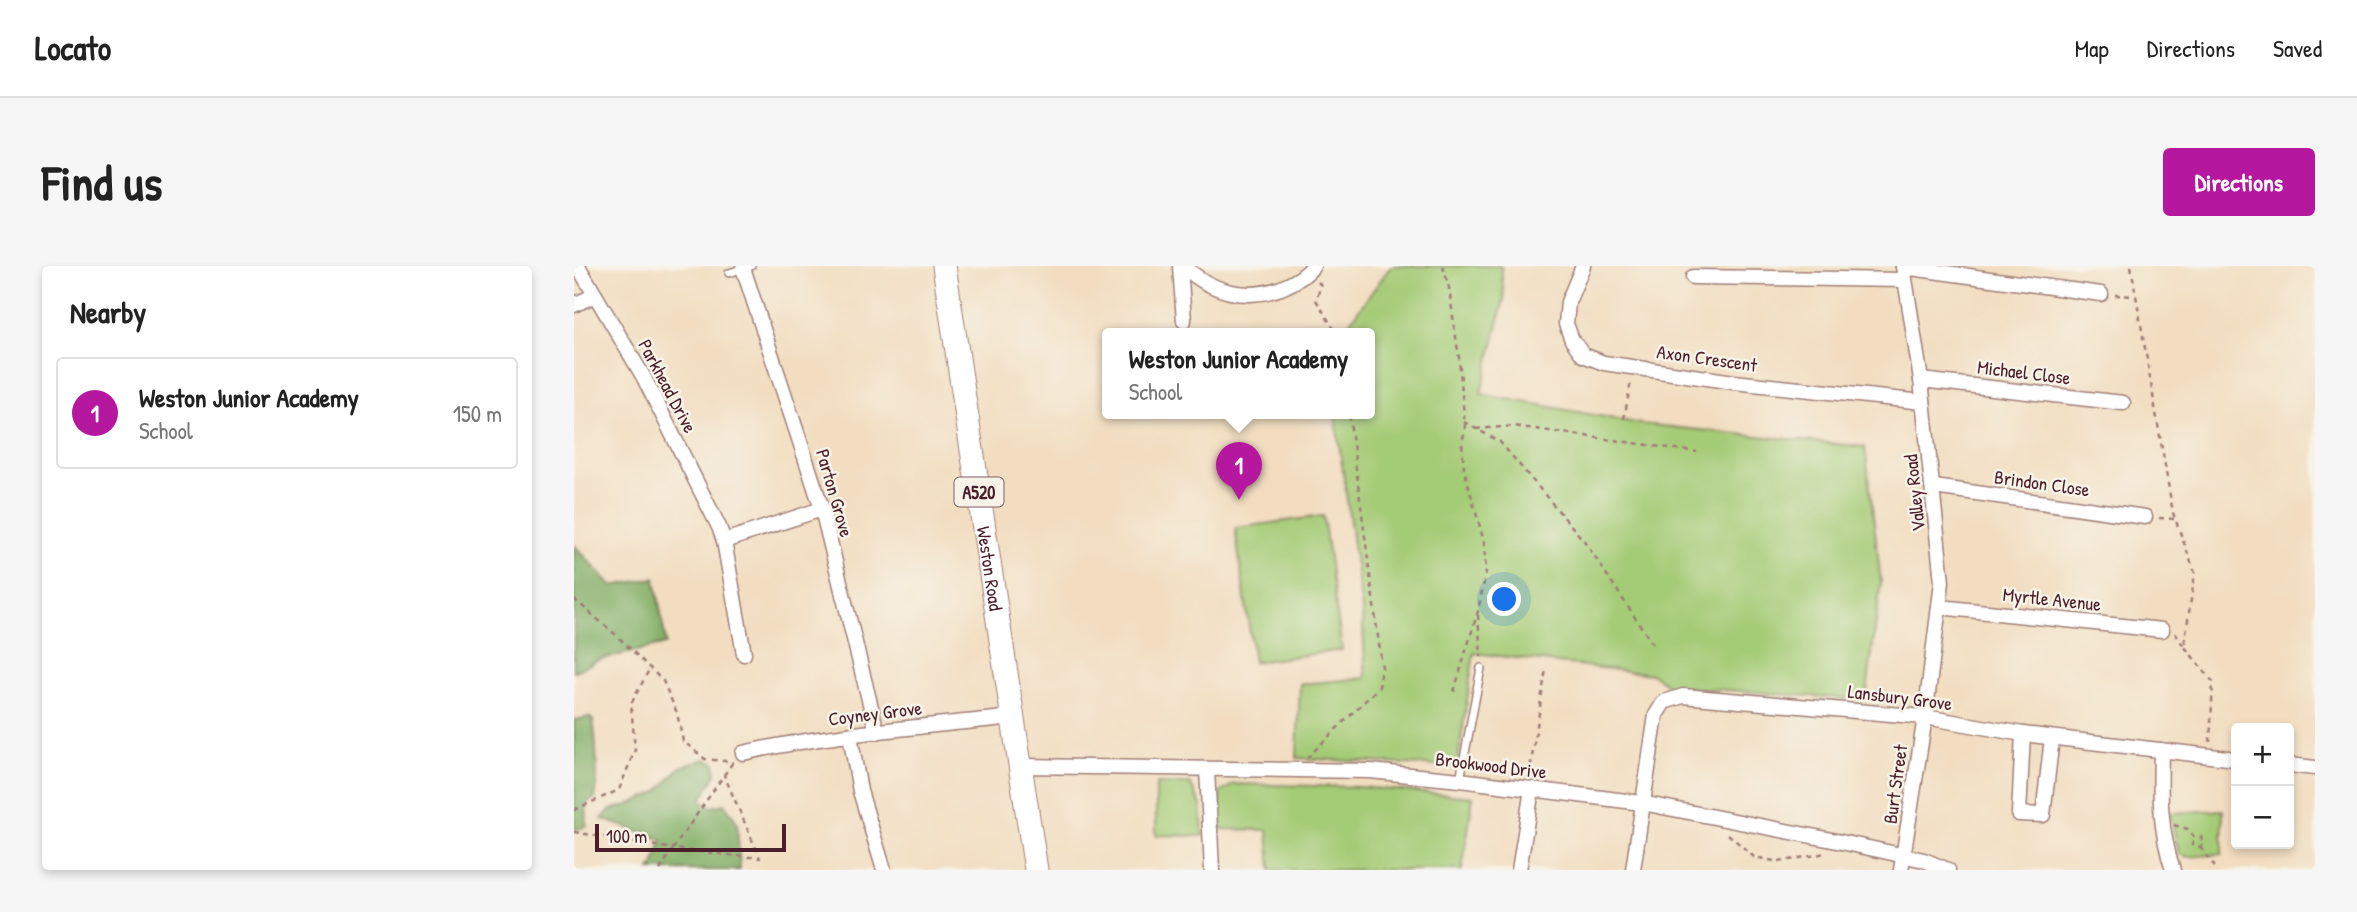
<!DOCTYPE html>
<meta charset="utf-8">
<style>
body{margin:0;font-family:"Patrick Hand",sans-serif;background:#f6f6f6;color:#222}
.controls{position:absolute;right:21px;bottom:21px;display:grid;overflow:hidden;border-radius:7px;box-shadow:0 4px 10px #0003}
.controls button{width:63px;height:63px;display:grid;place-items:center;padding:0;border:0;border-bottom:2px solid #e0e0e0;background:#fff;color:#222;font:35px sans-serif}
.scale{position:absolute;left:21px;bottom:18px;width:191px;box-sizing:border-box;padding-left:7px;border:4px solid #4a1f2b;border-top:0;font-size:19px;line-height:24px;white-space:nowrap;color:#4a1f2b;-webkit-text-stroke:5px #f7f3e8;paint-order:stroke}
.you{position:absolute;left:931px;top:334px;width:24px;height:24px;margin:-18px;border:5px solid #fff;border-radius:50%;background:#1a73e8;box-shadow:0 0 0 10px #1a73e833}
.badge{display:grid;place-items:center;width:46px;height:46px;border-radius:50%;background:#b5179e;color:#fff;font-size:23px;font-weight:700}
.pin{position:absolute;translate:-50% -58px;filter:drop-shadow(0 2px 4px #0008)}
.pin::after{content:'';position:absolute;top:37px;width:24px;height:21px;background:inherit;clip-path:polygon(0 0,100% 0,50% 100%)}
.popup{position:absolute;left:528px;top:62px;width:273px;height:91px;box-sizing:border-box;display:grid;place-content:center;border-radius:7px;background:#fff;filter:drop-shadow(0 2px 5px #0005);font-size:23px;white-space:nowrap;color:#767676}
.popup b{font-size:26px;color:#222}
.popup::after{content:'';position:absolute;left:50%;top:100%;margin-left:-14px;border:14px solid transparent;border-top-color:#fff}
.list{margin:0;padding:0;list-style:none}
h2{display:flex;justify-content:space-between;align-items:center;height:91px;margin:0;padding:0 28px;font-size:30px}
h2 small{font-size:23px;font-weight:400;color:#767676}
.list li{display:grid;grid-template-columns:46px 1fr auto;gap:21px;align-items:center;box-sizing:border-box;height:112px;margin:0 14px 14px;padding:0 14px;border:2px solid #e0e0e0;border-radius:7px}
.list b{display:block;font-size:26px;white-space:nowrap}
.list p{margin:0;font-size:23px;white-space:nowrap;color:#767676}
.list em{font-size:23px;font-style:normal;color:#767676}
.map{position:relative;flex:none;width:1741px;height:604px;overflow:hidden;border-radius:7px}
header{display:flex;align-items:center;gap:42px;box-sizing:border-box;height:98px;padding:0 35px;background:#fff;border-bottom:2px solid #e0e0e0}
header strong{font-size:33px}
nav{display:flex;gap:38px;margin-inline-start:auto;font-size:24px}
.intro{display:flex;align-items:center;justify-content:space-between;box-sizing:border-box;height:168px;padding:0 42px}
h1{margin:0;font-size:49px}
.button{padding:18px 32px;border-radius:7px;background:#b5179e;color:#fff;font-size:24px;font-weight:700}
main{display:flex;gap:42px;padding:0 42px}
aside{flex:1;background:#fff;border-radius:7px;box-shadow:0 4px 10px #0003}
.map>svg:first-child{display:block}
.green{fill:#a4cb76;stroke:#777550;stroke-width:2}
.forest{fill:#83af67;stroke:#666749;stroke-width:2}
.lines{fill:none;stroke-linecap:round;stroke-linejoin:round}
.service-casing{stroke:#9e7e76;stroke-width:10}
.minor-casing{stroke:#9e7e76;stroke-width:17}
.trunk-casing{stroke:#9e7e76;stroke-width:25}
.path{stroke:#9e7e76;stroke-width:2.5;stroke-dasharray:5 5;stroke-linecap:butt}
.service{stroke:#fff;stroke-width:7}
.minor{stroke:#fff;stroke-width:14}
.trunk{stroke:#fff;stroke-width:23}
.labels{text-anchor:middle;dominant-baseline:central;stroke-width:5;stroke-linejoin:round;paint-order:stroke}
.shield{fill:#f7f3e8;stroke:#7e5f64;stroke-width:2}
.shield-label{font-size:18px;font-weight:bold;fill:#4a1f2b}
.street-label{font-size:19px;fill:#4a1f2b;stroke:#f7f3e8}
</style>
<header>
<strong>Locato</strong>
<nav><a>Map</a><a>Directions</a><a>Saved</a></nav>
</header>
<div class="intro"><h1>Find us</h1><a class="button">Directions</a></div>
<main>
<aside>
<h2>Nearby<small></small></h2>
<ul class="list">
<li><span class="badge">1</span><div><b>Weston Junior Academy</b><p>School</p></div><em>150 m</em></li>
</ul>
</aside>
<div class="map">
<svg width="1741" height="604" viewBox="0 0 1741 604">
<rect width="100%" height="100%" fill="#f7f3e8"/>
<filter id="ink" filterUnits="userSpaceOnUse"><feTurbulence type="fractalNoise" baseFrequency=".0143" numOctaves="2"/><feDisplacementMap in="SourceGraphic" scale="14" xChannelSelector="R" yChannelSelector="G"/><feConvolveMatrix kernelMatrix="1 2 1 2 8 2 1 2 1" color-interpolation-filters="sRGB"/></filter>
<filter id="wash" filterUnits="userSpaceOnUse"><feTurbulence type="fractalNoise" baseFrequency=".00686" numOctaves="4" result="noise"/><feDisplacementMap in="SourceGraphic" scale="28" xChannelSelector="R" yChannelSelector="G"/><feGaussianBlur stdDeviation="1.57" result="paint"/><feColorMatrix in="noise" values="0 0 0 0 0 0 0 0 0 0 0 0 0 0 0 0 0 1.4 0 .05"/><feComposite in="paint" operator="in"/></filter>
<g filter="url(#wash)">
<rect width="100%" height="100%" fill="#f2ddc0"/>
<!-- green -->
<g class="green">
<polygon points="817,0 927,0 930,33 907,128 1068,158 1291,181 1307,316 1292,434 1095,420 1078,408 900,387 883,501 723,492 726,418 792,412 788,343 761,148 796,148 796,68 767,68"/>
<polygon points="749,250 768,384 680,396 661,262"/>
<polygon points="582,518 616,518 627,539 629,570 582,569"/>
<polygon points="660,518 786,521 899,531 888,604 697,604 694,564 647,563 646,527"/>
<polygon points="1649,544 1648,588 1614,591 1605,588 1596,547"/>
</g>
<!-- forest -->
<g class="forest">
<polygon points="0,279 38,320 81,312 92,378 24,394 0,406"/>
<path d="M 15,451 L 19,454 C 22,473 25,514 21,532 L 12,537 L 13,560 L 0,564 L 0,454 Z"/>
<polygon points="131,493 141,497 142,508 127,534 138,541 151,538 163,556 166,604 76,604 80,600 88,575 81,571 28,553 36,544 52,540 84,526 106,501"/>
</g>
</g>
<g filter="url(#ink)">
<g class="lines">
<defs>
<g id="service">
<polyline points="155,7 177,0"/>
<polyline points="886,514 907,402"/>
</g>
<g id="minor">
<polyline points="4,0 69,110 145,261 150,275 170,388"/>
<polyline points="606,0 610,55"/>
<path d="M 610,0 C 636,26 672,35 707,22 C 719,17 731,11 739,0"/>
<polyline points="1009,0 994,36 992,58 998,74 1009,89 1030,97 1160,116 1349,136"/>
<polyline points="1329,1 1527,28"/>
<polyline points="169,2 248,243 303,466"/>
<polyline points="1119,11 1330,14"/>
<polyline points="0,39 21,29"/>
<polyline points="1347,114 1549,137"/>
<polyline points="1360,221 1571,251"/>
<polyline points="150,275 248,243"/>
<polyline points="1365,341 1588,364"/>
<polyline points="1449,468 1445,548 1469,549 1478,472"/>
<polyline points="276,469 286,525 310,604"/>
<path d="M 1587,484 C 1586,528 1585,562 1599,604"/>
<path d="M 169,487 C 258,467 349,461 439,451"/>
<polyline points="1715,499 1741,502"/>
<polyline points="446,500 796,505 886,514 1068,537 1258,574 1350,594 1374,604"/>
<polyline points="633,503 638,604"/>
<polyline points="945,604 958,523"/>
<polyline points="1059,604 1082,449 1090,436 1109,430 1351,451 1449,468 1662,493"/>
<polyline points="1327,604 1351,451 1368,316 1347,114 1329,0"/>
</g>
<g id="trunk">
<path id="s1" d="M 370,0 L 462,604"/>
</g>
</defs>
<!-- service casing -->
<use href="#service" class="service-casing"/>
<!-- minor casing -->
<use href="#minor" class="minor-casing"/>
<!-- trunk casing -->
<use href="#trunk" class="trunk-casing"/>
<!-- path -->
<g class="path">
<polyline points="869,0 875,22 885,92 891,162 888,177 890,203 910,276 912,306 904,345 879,429"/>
<polyline points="1557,0 1599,247 1621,307 1610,380 1639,416 1636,476"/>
<polyline points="744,16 747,19 742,34 763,68"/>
<polyline points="1541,29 1561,30"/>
<polyline points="1050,153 1057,115"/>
<polyline points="890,156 926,176 1011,276 1080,380"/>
<polyline points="902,163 940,160 1123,186"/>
<polyline points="1585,252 1602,253"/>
<polyline points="0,333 41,368 89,415 103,447 109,475 131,493 159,496"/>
<polyline points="904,349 907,391"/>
<polyline points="1601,367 1609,379"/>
<polyline points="733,492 805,421 808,401 775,148"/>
<polyline points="955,510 972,403"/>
<polyline points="0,544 45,524 61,484 57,438 76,402"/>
<polyline points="1600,559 1614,563 1620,571 1627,571 1629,578 1626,581 1618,579 1620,571"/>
<polyline points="0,566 99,583 159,496"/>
<polyline points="1154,568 1180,591 1205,596 1252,587"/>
<polyline points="1626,581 1643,604"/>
<polyline points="86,604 99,583 186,592 150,509"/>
</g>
<!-- service -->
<use href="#service" class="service"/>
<!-- minor -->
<use href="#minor" class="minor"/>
<!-- trunk -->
<use href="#trunk" class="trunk"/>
</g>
</g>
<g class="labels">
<!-- shield labels -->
<rect class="shield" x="380.5" y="211.5" width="49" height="29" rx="5"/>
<g class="shield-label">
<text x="405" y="226">A520</text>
</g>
<!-- street labels -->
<g class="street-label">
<text transform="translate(1133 92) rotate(8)">Axon Crescent</text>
<text transform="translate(1450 106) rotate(7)">Michael Close</text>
<text transform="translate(94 120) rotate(62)">Parkhead Drive</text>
<text transform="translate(1468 217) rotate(8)">Brindon Close</text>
<text transform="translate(261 227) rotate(74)">Parton Grove</text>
<text transform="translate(1340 227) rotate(-96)">Valley Road</text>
<text stroke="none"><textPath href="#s1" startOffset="306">Weston Road</textPath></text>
<text transform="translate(1478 333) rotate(6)">Myrtle Avenue</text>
<text transform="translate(1326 431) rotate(7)">Lansbury Grove</text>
<text transform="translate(301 447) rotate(-7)">Coyney Grove</text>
<text transform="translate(917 499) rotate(7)">Brookwood Drive</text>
<text transform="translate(1321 518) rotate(-82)">Burt Street</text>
</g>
</g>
</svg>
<div class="controls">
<button>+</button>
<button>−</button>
</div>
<div class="scale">100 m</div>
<div class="you"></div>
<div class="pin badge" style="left:665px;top:234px">1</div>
<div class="popup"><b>Weston Junior Academy</b>School</div>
</div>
</main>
